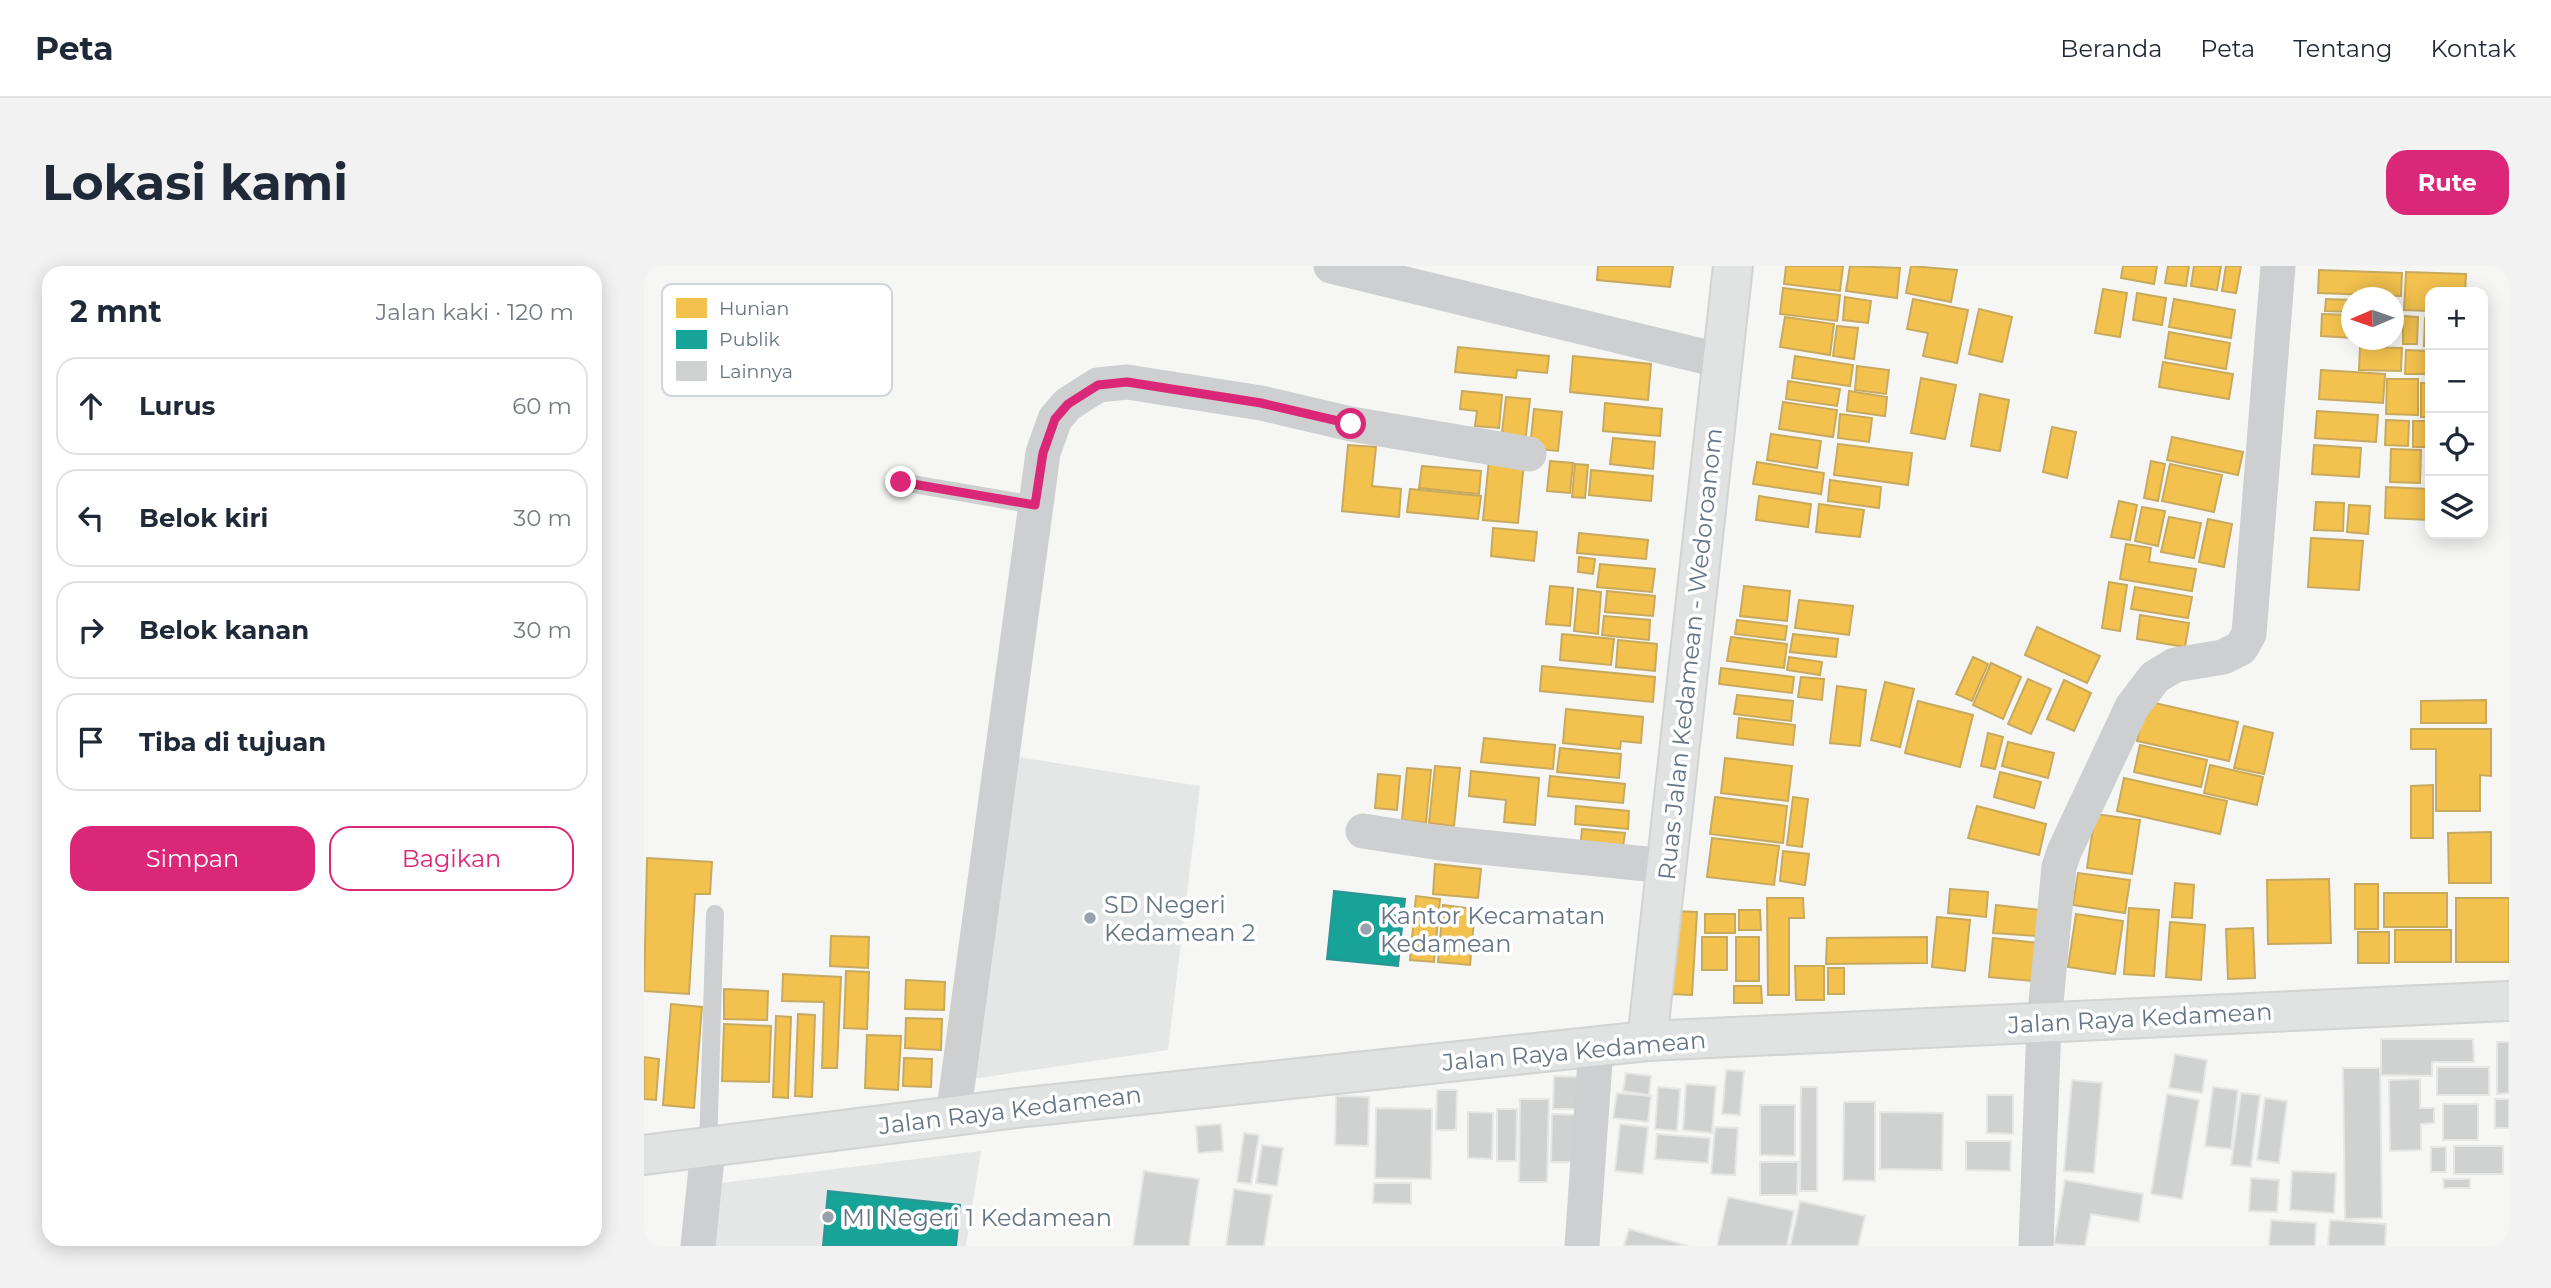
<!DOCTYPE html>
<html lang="id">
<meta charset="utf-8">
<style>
body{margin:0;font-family:Montserrat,sans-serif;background:#f2f2f3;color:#1f2937}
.controls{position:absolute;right:21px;top:21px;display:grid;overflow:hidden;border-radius:14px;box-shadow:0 4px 18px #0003}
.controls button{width:63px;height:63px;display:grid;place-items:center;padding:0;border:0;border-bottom:2px solid #e0e1e3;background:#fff;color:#1f2937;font:35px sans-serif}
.compass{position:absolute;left:1697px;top:21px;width:63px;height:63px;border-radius:50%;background:#fff;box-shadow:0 4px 18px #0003;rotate:268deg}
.stop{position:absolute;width:21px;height:21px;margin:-16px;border:5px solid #db2777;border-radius:50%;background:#fff}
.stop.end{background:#db2777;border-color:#fff;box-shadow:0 2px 7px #0008}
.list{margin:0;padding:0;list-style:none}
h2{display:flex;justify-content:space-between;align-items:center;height:91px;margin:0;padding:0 28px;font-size:30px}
h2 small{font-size:23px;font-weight:400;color:#747a83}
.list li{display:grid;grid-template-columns:46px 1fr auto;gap:21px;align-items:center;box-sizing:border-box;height:98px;margin:0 14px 14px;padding:0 14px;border:2px solid #e0e1e3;border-radius:21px}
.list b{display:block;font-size:26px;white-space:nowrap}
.list em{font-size:23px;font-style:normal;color:#747a83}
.actions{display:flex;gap:14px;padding:21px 28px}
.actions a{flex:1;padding:16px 0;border:2px solid #db2777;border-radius:21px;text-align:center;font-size:24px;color:#db2777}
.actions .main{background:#db2777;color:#fff}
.icon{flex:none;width:38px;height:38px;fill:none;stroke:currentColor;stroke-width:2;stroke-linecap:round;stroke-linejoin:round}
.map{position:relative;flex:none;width:1865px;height:980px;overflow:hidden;border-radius:21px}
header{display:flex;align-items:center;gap:42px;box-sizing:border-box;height:98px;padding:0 35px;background:#fff;border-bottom:2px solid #e0e1e3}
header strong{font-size:33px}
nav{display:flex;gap:38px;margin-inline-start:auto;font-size:24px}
.intro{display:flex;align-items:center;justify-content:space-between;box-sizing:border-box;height:168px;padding:0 42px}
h1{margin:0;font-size:49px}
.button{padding:18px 32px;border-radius:21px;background:#db2777;color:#fff;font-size:24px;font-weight:700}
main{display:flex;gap:42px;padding:0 42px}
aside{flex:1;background:#fff;border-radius:21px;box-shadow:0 4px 18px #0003}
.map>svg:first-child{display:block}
.built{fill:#e5e6e6}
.homes{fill:#f2c14e;stroke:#c8aa5f;stroke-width:2}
.public{fill:#17a398;stroke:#2e9593;stroke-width:2}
.building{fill:#d0d1d1;stroke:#e6e6e4;stroke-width:2}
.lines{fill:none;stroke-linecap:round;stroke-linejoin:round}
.secondary-casing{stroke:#d1d3d4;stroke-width:42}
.trunk-casing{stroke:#d2d3d3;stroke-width:42}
.service{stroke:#cdcfd0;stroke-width:18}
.minor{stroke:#cdcfd0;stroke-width:35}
.secondary{stroke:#e1e2e2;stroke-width:38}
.trunk{stroke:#e1e2e2;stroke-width:38}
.route{stroke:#db2777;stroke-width:9}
.poi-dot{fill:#98a2ad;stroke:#fff;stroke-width:2.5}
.labels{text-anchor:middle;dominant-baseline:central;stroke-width:7;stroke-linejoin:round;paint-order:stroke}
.street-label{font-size:24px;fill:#657586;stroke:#fff}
.poi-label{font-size:24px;fill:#657586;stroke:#fff;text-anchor:start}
.key{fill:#fff;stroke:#d1d6db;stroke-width:2}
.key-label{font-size:19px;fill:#657586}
</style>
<header>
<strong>Peta</strong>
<nav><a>Beranda</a><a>Peta</a><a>Tentang</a><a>Kontak</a></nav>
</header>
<div class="intro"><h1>Lokasi kami</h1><a class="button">Rute</a></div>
<main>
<aside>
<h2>2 mnt<small>Jalan kaki · 120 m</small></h2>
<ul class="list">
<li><svg class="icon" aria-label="ahead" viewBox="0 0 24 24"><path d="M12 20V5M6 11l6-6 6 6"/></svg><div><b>Lurus</b></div><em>60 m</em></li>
<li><svg class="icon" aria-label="left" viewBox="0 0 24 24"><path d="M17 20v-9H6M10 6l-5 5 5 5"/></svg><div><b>Belok kiri</b></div><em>30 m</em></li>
<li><svg class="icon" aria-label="right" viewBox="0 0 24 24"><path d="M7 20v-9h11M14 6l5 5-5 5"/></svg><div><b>Belok kanan</b></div><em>30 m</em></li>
<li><svg class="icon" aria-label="arrive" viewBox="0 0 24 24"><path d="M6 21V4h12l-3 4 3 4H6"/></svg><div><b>Tiba di tujuan</b></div></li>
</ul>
<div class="actions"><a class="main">Simpan</a><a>Bagikan</a></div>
</aside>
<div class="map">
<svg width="1865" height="980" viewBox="0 0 1865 980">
<rect width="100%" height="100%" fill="#f6f6f5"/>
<!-- built -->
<g class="built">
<polygon points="374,491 556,520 524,784 329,813"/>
<polygon points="337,885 322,980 38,980 44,921"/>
</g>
<!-- homes -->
<g class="homes">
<polygon points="954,0 1029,0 1026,21 953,14"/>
<polygon points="1142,0 1199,0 1196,25 1140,18"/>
<polygon points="1206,0 1256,2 1253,32 1202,25"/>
<polygon points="1267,0 1313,4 1307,36 1262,27"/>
<polygon points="1479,0 1513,0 1510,18 1477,12"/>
<polygon points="1524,0 1545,0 1542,20 1521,17"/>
<polygon points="1550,0 1577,0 1573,24 1547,20"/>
<polygon points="1582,0 1597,0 1592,27 1578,25"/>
<polygon points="1675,4 1758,7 1757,30 1674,27"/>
<polygon points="1762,6 1822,8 1821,26 1786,26 1786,45 1760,44"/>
<polygon points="1139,22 1196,29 1193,55 1136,48"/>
<polygon points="1459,23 1483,27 1476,71 1451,67"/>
<polygon points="1493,27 1522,32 1518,59 1489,54"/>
<polygon points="1201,31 1227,35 1224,57 1199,54"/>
<polygon points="1269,33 1324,44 1313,97 1279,90 1284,67 1263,63"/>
<polygon points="1530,33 1591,44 1587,72 1525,61"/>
<polygon points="1682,33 1708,34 1708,46 1681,45"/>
<polygon points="1335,43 1368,51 1358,96 1325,88"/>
<polygon points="1678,48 1708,49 1708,72 1677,70"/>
<polygon points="1759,50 1774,51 1773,78 1759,78"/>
<polygon points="1141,51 1190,58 1186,89 1136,81"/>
<polygon points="1781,52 1786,52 1786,80 1780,80"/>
<polygon points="1193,60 1214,62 1210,93 1189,90"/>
<polygon points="1525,66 1586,77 1582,103 1521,92"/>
<polygon points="814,81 905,90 903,107 873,104 872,112 811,106"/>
<polygon points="1716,81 1758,82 1757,105 1715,104"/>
<polygon points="1762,84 1786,85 1786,108 1761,108"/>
<polygon points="929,90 1007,98 1004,134 926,126"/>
<polygon points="1151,90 1209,99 1206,120 1148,112"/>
<polygon points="1519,96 1589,108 1585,133 1515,121"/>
<polygon points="1213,100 1245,104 1242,128 1211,124"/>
<polygon points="1677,104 1741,108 1739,137 1675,133"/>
<polygon points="1277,112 1312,119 1301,173 1267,167"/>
<polygon points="1743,113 1774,113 1774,149 1742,148"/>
<polygon points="1144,115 1196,123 1193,140 1142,133"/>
<rect x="1777" y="117" width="9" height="34"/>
<polygon points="818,125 858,129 855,162 831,160 833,145 816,143"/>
<polygon points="1205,125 1243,131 1241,150 1203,145"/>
<polygon points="1336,128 1365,134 1356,185 1327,180"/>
<polygon points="862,131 886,133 881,178 857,176"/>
<polygon points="1139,136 1193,144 1189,171 1135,163"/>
<polygon points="961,137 1018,143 1016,170 959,165"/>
<polygon points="890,143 918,146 914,185 886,182"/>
<polygon points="1673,145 1734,149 1732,176 1671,172"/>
<polygon points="1196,148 1228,152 1225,176 1194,172"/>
<polygon points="1742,154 1765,155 1764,180 1741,179"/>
<rect x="1769" y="155" width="17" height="26"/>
<polygon points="1408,161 1432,166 1423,212 1399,206"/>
<polygon points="1127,168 1177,175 1173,202 1123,194"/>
<polygon points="1528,171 1599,186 1594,209 1523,194"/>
<polygon points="969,172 1011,176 1009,203 966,198"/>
<polygon points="1194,178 1268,187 1264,219 1190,209"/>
<polygon points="704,179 732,181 728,220 757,223 755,251 698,245"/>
<polygon points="1670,179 1717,182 1715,211 1668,208"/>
<polygon points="1747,183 1777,184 1776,217 1746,216"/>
<polygon points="1784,191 1786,191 1786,218 1783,218"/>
<polygon points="845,194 880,197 874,257 839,254"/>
<polygon points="906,195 929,197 926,227 903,225"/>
<polygon points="1507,195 1521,198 1514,235 1500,232"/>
<polygon points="1113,196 1180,207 1177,228 1109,218"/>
<polygon points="931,198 944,199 941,232 928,231"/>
<polygon points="1526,198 1578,209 1570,246 1518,235"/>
<polygon points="778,200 837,205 835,228 775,222"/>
<polygon points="947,204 1009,210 1007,235 945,229"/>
<polygon points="1186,214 1237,221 1235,242 1184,235"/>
<polygon points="1742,221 1786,223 1786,254 1741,252"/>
<polygon points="766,223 837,230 834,253 763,246"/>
<polygon points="1115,230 1167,238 1164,261 1112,254"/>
<polygon points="1475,235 1493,239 1486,274 1467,271"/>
<polygon points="1672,236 1700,237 1699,265 1670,264"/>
<polygon points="1175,238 1220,244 1216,271 1172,266"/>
<polygon points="1705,239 1726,240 1724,268 1703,266"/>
<polygon points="1498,241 1521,245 1514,280 1491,275"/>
<polygon points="1525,251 1557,257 1550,292 1517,286"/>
<polygon points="1564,253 1588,258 1580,301 1555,296"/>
<polygon points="849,262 893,266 890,295 847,290"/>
<polygon points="935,267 1004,274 1002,293 933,287"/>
<polygon points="1667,272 1719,275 1715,324 1664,321"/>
<polygon points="1482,278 1507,282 1505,296 1552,303 1548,325 1476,313"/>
<polygon points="935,291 951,293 949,308 934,306"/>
<polygon points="956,298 1011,303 1008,326 953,321"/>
<polygon points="1465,316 1483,319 1476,365 1458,362"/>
<polygon points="906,320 929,322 926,360 902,358"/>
<polygon points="1100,320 1146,325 1143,355 1096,350"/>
<polygon points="1491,321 1548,331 1544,352 1487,343"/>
<polygon points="934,323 957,326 954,368 930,365"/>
<polygon points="963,325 1011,330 1009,350 961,346"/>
<polygon points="1155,334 1209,340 1205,369 1151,362"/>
<polygon points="1496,349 1545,357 1541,381 1493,373"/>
<polygon points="960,350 1006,354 1005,374 958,369"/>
<polygon points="1093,354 1143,360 1141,374 1091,368"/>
<polygon points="1393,361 1456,390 1443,417 1381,389"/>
<polygon points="918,368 970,373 967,399 916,394"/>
<polygon points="1149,368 1194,373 1192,391 1146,386"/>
<polygon points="1087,371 1143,378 1140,402 1083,395"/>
<polygon points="974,374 1013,378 1011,405 972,401"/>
<polygon points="1145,391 1178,396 1176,409 1143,404"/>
<polygon points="1329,391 1344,398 1328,435 1312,428"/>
<polygon points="1347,397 1377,411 1359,453 1329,439"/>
<polygon points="898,400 1011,411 1009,436 896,425"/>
<polygon points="1077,402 1150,411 1148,427 1075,418"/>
<polygon points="1157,411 1180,413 1178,434 1154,431"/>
<polygon points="1384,413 1407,423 1387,468 1364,458"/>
<polygon points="1420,414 1447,427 1430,465 1403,453"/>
<polygon points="1241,416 1270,423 1256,481 1227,474"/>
<polygon points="1193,420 1222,424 1216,480 1186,477"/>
<polygon points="1093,429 1149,435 1147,455 1090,448"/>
<polygon points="1842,434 1842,457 1777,457 1777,435"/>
<polygon points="1274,435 1329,449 1316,501 1261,487"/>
<polygon points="1502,435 1594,456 1585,495 1493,475"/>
<polygon points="922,443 999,451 997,477 977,475 976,483 919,477"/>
<polygon points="1095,452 1151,459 1149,479 1093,472"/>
<polygon points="1600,460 1629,467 1620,508 1590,502"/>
<polygon points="1767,463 1847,463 1847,510 1836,509 1836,545 1792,545 1792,483 1767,483"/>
<polygon points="1344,467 1359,471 1351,503 1337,500"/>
<polygon points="840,472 911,479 909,503 837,496"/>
<polygon points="1364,476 1410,487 1404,512 1358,500"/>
<polygon points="1496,479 1563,494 1557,521 1490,506"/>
<polygon points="916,482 977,488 975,512 913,506"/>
<polygon points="1081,492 1148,500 1144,535 1077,527"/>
<polygon points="1566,499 1619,511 1613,539 1560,527"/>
<polygon points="791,500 816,502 810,560 785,557"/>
<polygon points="763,502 787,504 782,557 758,554"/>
<polygon points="827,505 895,512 891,559 860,556 862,534 825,530"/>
<polygon points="1356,506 1397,516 1390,542 1350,531"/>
<polygon points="734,508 756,510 753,544 731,542"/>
<polygon points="906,510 981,518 979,537 904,530"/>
<polygon points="1480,512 1583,535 1576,568 1473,545"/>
<polygon points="1789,519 1789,572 1767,572 1767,520"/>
<polygon points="1071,531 1143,540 1139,577 1066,568"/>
<polygon points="1149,531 1164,533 1158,581 1143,579"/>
<polygon points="932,540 985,545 984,563 931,558"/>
<polygon points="1333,540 1402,558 1395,589 1324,572"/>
<polygon points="1451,548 1496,554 1488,608 1443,602"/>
<polygon points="938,563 981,567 978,588 936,583"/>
<polygon points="1847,566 1847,617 1805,617 1804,567"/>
<polygon points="1068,572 1135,580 1130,619 1063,611"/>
<polygon points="1139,585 1165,588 1161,619 1136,615"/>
<polygon points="3,592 68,596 66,628 51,628 45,728 0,725"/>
<polygon points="791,598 837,603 834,632 789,628"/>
<polygon points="1434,607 1486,614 1481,647 1429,639"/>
<polygon points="1685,613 1687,677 1624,678 1623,614"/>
<polygon points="1531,617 1550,619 1548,652 1528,651"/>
<rect x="1711" y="618" width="23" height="45"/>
<polygon points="1306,623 1344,626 1342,651 1304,647"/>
<rect x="1740" y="627" width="63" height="34"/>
<polygon points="772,630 796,633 790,696 766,694"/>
<polygon points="1123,632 1159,632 1160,652 1145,652 1145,729 1124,729"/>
<rect x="1812" y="632" width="53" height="64"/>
<polygon points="799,639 831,643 826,699 794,696"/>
<polygon points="1352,639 1396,644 1393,670 1349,667"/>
<polygon points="1485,642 1515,644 1510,710 1480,708"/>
<polygon points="1095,644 1116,644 1117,664 1095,664"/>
<polygon points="1031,645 1053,646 1048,729 1026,728"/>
<rect x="1061" y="648" width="30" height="19"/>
<polygon points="1432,648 1479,655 1471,708 1424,701"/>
<polygon points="1293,651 1326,654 1321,705 1288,701"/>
<polygon points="1526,656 1561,659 1557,714 1522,711"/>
<polygon points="1609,662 1611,712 1584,713 1582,663"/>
<rect x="1751" y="664" width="56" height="32"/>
<rect x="1714" y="666" width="31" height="31"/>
<polygon points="187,670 225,671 224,702 186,700"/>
<rect x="1058" y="671" width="25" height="33"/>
<rect x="1092" y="671" width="23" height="44"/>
<polygon points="1283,671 1283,697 1182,698 1183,672"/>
<polygon points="1349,672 1394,677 1390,715 1345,711"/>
<polygon points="1151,700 1180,700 1180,734 1152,734"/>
<rect x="1184" y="702" width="16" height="26"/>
<polygon points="202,705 225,706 223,763 200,762"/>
<polygon points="139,708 197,711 193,802 178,802 180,736 138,735"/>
<polygon points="262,714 301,716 300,744 261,743"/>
<polygon points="1090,720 1117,720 1118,737 1090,737"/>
<polygon points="80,723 124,725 123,754 80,753"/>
<polygon points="27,738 58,741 50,842 19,839"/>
<polygon points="154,748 171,749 168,831 151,830"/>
<polygon points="132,750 147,751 144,832 129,831"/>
<polygon points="262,752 298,753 297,784 261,782"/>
<polygon points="80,758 127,760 125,816 78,815"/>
<polygon points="223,769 257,770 254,824 221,822"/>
<polygon points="0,791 15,793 12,834 0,833"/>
<polygon points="260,792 288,793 287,821 259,820"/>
</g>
<!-- public -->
<g class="public">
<polygon points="690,625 761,633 754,700 683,693"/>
<polygon points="184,925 316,939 312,980 179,980"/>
</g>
<!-- building -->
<g class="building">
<polygon points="1737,773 1829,773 1830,796 1788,796 1788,810 1737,809"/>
<polygon points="1853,776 1865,776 1865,827 1853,828"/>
<polygon points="1531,788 1563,794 1558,827 1525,822"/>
<rect x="1793" y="801" width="52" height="28"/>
<polygon points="1699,802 1736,802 1738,952 1701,953"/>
<polygon points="1082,804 1100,805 1096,849 1078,848"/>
<polygon points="982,807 1007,810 1005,829 979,825"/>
<polygon points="910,810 935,811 935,843 909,843"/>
<polygon points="1776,813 1776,842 1790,842 1790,857 1777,858 1777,884 1746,885 1745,814"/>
<polygon points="1428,814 1458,817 1450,907 1420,905"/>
<polygon points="1042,818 1072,820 1068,867 1039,864"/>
<polygon points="1014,821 1036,823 1033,865 1011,863"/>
<polygon points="1157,821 1173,821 1173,925 1156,925"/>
<polygon points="1569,821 1594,824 1587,883 1561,880"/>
<polygon points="793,824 813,824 812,864 792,864"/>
<polygon points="973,827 1007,830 1004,856 969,852"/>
<polygon points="1597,827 1616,829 1607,901 1587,899"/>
<polygon points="1523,828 1555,834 1538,933 1507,928"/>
<polygon points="1343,829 1369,829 1369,868 1343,867"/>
<polygon points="692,830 725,831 724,880 691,879"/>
<polygon points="1621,832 1643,835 1635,897 1613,894"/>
<polygon points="876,833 905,833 903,916 875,916"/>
<rect x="1851" y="833" width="14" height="29"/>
<polygon points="1200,836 1231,836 1231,915 1199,914"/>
<rect x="1799" y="838" width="35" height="36"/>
<polygon points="1116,839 1151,839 1151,890 1116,889"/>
<polygon points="732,842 788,843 787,913 731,912"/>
<polygon points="853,843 873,843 872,895 853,895"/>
<polygon points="824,846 849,847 848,893 824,892"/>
<polygon points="1236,846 1299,847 1298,904 1236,903"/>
<polygon points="908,848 935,849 934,896 907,896"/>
<polygon points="577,858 579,885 554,887 552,860"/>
<polygon points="976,858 1004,861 999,908 971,905"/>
<polygon points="1071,861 1094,862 1091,909 1067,908"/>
<polygon points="600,867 615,869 607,918 593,916"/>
<polygon points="1013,868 1066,872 1064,897 1011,893"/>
<polygon points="1322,875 1367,875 1366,905 1322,904"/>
<polygon points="618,879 639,882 633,920 612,917"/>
<rect x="1810" y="880" width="49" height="28"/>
<rect x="1787" y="881" width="15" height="25"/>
<polygon points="1116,896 1154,896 1153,929 1116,929"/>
<polygon points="500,905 555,913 545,980 489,980"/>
<polygon points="1648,905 1692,907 1690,947 1646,944"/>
<polygon points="1607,912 1635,914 1633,946 1605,945"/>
<polygon points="1799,913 1826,913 1826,922 1800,922"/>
<polygon points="1421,914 1499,928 1495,956 1447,948 1441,980 1410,978"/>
<polygon points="730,917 767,917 767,938 729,937"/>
<polygon points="590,923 628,929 620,980 582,980"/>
<polygon points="1084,931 1150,945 1143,980 1073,980"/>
<polygon points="1156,935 1221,950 1214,980 1146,980"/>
<polygon points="1627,954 1672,957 1671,980 1625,980"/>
<polygon points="1686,954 1742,958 1741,980 1684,980"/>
<polygon points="985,963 1009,970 1044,980 980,980"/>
</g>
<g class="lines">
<defs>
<polyline id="secondary" points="1003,775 1089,0"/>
<polyline id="trunk" points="0,889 373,842 1003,775 1865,735"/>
</defs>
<!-- secondary casing -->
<use href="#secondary" class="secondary-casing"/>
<!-- trunk casing -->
<use href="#trunk" class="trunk-casing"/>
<!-- service -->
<g class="service">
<polyline points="257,216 391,239"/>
<polyline points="64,883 71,648"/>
</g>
<!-- minor -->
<g class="minor">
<polyline points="687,0 1078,95"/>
<polyline points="719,565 797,577 1022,600"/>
<polyline points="309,851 399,187 411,153 424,138 454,119 483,116 617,137 707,158 885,188"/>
<polyline points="54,980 64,883"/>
<polyline points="938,980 952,781"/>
<polyline points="1392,980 1400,757 1415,601 1420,586 1488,441 1511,411 1531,399 1579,391 1597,382 1605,368 1634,0"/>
</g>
<!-- secondary -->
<use href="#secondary" class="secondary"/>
<!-- trunk -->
<use href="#trunk" class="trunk"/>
</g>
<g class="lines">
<!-- route -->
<polyline class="route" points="257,216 391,239 399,187 411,153 424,138 454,119 483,116 617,137 707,158"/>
</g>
<!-- markers -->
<g class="poi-dot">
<circle cx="446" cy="652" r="7"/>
<circle cx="722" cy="663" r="7"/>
<circle cx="184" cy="951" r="7"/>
</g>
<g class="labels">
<!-- street labels -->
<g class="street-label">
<text transform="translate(1046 388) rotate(-84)">Ruas Jalan Kedamean - Wedoroanom</text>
<text transform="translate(1496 752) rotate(-3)">Jalan Raya Kedamean</text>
<text transform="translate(930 785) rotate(-5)">Jalan Raya Kedamean</text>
<text transform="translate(366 844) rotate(-7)">Jalan Raya Kedamean</text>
</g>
<!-- poi labels -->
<g class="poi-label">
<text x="460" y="638">SD Negeri<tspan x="460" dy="28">Kedamean 2</tspan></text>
<text x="736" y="649">Kantor Kecamatan<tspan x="736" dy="28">Kedamean</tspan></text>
<text x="198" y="951">MI Negeri 1 Kedamean</text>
</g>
</g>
<!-- legend -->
<rect x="18" y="18" width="230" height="112" rx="10" class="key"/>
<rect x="32" y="32" width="31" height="20" fill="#f2c14e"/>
<rect x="32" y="64" width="31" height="19" fill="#17a398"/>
<rect x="32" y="95" width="31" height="20" fill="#d0d1d1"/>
<g class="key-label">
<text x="75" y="49">Hunian</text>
<text x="75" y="80">Publik</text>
<text x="75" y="112">Lainnya</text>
</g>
</svg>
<div class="controls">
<button>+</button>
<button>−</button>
<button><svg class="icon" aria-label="locate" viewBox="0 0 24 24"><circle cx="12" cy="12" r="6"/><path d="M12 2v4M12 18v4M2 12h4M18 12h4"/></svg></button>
<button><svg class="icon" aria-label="layers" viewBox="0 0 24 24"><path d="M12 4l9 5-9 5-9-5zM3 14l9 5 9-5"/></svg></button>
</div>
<svg class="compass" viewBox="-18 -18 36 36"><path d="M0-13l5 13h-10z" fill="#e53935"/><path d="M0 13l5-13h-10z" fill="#747a83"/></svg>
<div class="stop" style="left:707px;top:158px"></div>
<div class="stop end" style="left:257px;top:216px"></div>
</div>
</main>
